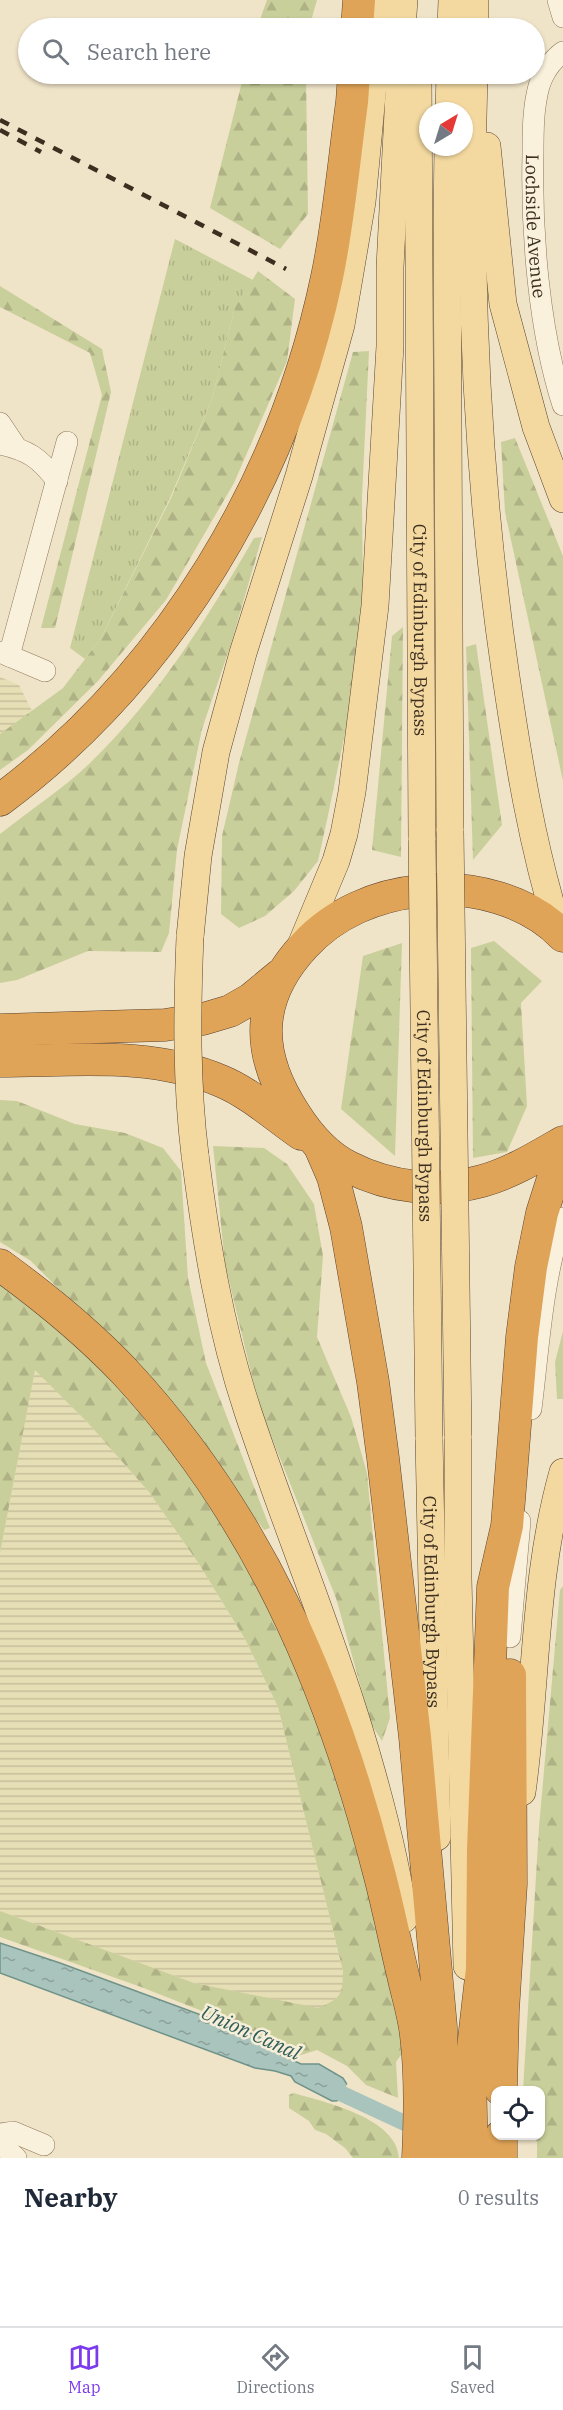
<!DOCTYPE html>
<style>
body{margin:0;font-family:"IBM Plex Serif",serif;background:#f2f2f3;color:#1f2937}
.controls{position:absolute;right:18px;bottom:18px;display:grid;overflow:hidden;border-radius:12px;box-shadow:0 2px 4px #0004}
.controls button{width:54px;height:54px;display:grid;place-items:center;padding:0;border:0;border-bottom:2px solid #e0e1e3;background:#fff;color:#1f2937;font:30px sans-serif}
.compass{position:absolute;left:419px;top:102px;width:54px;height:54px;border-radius:50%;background:#fff;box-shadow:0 2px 4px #0004;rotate:38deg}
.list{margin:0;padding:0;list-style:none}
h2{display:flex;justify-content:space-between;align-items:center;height:78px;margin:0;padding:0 24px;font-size:26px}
h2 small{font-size:20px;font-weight:400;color:#747a83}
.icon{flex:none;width:33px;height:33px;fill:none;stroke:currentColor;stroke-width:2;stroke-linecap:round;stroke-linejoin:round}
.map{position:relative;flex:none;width:563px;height:2158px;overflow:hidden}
.search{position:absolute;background:#fff;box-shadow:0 2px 4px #0004;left:18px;right:18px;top:18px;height:66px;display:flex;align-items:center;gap:15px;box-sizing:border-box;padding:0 21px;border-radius:33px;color:#747a83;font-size:22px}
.sheet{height:168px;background:#fff}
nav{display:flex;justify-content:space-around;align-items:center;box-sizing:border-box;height:84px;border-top:2px solid #e0e1e3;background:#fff;font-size:16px;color:#747a83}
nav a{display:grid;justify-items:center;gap:3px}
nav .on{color:#7c3aed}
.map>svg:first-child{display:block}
.farmland{fill:url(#farmland-rules)}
.grass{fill:url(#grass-tufts)}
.forest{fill:url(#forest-firs)}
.water{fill:url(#water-ripples);stroke:#6f938a;stroke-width:1.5}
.pier{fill:#f0e4c8}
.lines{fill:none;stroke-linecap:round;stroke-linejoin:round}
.canal{stroke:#a9c4bc;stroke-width:16}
.minor-casing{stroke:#8d765c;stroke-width:22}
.major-casing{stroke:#5b4430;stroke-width:28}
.highway-casing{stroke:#5b4430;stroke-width:33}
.minor{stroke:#faf1dc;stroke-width:21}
.major{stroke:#f3d9a0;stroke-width:27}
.highway{stroke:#e0a458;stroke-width:32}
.rail{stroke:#3d2e20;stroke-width:4.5;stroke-dasharray:10 10;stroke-linecap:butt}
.major-bridge-casing{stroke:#5b4430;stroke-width:28;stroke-linecap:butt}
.major-bridge{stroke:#f3d9a0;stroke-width:27}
.labels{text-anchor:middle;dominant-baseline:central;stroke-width:5;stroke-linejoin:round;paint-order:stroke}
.street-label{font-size:18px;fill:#3d2e20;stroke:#f7eed8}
.water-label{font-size:20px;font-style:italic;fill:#2f5d5a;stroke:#f7eed8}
</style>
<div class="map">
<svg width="563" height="2158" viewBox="0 0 563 2158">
<defs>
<pattern id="farmland-rules" width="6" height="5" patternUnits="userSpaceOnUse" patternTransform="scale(1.5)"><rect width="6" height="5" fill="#e6deb5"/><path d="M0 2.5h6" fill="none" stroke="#c6bf9b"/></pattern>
<pattern id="grass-tufts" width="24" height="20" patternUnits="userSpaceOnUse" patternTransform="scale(1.5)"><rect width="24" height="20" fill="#c9cf9b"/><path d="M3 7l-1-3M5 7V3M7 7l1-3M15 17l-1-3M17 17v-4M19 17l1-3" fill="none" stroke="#aeb285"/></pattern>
<pattern id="forest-firs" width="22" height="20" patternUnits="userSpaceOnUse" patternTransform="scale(1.5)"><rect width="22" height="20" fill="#c9cf9b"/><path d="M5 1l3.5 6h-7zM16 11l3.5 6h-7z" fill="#aeb285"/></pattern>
<pattern id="water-ripples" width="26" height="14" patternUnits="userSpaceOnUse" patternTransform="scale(1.5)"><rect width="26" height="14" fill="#a9c4bc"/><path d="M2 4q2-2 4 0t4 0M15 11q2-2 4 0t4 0" fill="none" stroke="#8ba098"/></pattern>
</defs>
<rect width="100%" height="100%" fill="#f0e4c8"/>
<!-- farmland -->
<g class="farmland">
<polygon points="0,677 19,685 32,711 0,734"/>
<polygon points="35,1369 88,1423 149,1492 199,1564 245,1639 278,1707 343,1971 343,1988 335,2001 318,2009 194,1983 0,1911 0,1553"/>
</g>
<!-- grass -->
<polygon class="grass" points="175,239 253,280 235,307 212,399 170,498 101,638 85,659 70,648"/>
<!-- forest -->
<g class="forest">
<polygon points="267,0 317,0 309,28 257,28"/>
<polygon points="244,74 306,74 308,214 280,249 210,208"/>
<polygon points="258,271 295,299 287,361 234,483 166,600 98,681 28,750 0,770 0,734 63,688 101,638 171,498 212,399 235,307"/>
<polygon points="0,286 102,349 111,392 55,628 41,628 102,395 90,353 0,307"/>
<polygon points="369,351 362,497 363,594 353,695 327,820 318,861 294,891 265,916 239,928 221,914 222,836 239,763 353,352"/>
<polygon points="515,438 563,556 563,781 505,512 501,442"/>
<path d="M 262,537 L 231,644 L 202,729 L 177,850 L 169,933 L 161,952 L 88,951 L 17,980 L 0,983 L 0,834 C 30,810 63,789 90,763 C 158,697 207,619 254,538 Z"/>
<polygon points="403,627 401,857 372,850 392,636"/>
<polygon points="476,644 502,825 473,860 466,647"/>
<polygon points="494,941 542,981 521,1003 527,1106 507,1152 473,1158 471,948"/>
<polygon points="402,943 395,1156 341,1109 363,956"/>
<polygon points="0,1100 17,1101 75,1124 125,1133 163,1148 181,1171 188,1278 206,1363 270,1528 264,1530 175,1407 31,1261 0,1242"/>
<polygon points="213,1146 264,1148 287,1164 314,1204 323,1256 317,1337 351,1417 367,1473 390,1718 382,1741 371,1724 336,1598 259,1406 225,1264"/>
<path d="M 0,1265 L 88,1337 L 279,1596 L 416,2034 L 396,2062 L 398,2098 L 366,2085 L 347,2066 L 317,2050 L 298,2056 L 283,2051 L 258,2033 L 141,1987 L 0,1937 L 0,1911 L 194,1983 L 318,2008 C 340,1999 343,1995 343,1971 L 278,1707 L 245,1639 L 199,1564 L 149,1492 L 88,1423 L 35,1370 L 0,1553 Z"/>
<polygon points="563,1331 563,1399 557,1399 555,1362"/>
<polygon points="563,1586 563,2158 537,2158 537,2142 532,2136 540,2136 540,2090 523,2090 539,1827 560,1590"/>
<path d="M 293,2093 C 325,2102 397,2118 399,2158 L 353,2158 L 345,2148 L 326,2134 L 315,2130 L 309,2121 L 289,2108 L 289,2095 Z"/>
</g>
<!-- water -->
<polygon class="water" points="0,1943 60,1963 258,2036 281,2055 301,2064 319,2064 343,2078 357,2100 332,2101 295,2082 291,2076 275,2071 255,2068 0,1973"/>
<!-- pier -->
<polygon class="pier" points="349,2081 360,2101 337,2103 342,2093"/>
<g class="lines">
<!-- canal -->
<polyline class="canal" points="336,2091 424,2132"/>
<defs>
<g id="minor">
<polyline points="558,0 563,17"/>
<path id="s1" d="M 563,52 C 552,60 543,73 539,86 C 533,108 533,131 533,154 C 531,232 539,331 563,405"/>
<polyline points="0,423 16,447"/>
<path d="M 0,444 C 28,450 40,458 57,481"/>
<polyline points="0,652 45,671"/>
<polyline points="9,656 67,442"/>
<path d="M 531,1409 C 539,1346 542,1279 563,1218"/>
<polyline points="510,1637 520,1521"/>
<polyline points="0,2134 13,2132 44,2145"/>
<polyline points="0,2143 16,2158"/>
</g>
<g id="major">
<polyline points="475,0 475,28"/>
<polyline points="376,28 378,0"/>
<polyline points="402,28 404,0"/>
<polyline points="451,28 452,0"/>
<path id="s2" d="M 418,74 L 422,840"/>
<path d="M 474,74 C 468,274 476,472 505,670 C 518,759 532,846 559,932"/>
<polyline points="449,111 450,74"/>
<polyline points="487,146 503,304 536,427 563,499"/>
<polyline points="448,147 447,218 450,831"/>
<polyline points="190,937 198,856 216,752 243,653 299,476 341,325 362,202 374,74"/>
<polyline points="299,950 336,861 344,834 352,792 375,606 390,346 390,267 400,74"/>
<path d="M 195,1155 C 206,1242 220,1328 248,1412 C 289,1535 339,1653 373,1777 C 386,1824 398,1871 404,1919"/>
<polyline points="458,1436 458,1578 467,1966"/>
<path id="s3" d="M 429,1437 L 437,1837"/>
<path d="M 522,1792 C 537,1685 533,1578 563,1472"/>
</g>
<g id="highway">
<polyline points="357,28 359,0"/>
<path d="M 0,800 C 169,674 284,482 327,277 C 339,220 344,160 352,102 L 354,74"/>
<path d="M 563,936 C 528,899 469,885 420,891 C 377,895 334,913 304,946 C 254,1000 256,1055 295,1114 C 309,1136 325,1155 349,1167 C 390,1188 438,1193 482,1181 C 511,1173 537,1157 563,1142"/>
<polyline points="0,1030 165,1025 203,1019 230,1011 251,999 280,975"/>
<path d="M 0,1061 C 74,1061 151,1051 221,1081 C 250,1093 275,1116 301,1134"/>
<polyline points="320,1147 333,1177 346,1227 373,1382 383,1458 415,1737 441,2027 443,2158"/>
<path d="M 0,1265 C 44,1297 87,1332 125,1372 C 256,1513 329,1680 377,1865 C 387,1901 394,1938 403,1975 C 407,1994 414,2015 416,2035 C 421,2075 420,2118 418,2158"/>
<polyline points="501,2090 503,2011 511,1884 510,1675"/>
<polyline points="501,2136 501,2158"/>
<polyline points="472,2158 470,2074 482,1969 483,1849 493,1587 507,1526 522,1337 531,1267 542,1213 563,1147"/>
</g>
</defs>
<!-- minor casing -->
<use href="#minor" class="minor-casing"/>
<!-- major casing -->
<use href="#major" class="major-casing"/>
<!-- highway casing -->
<use href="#highway" class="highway-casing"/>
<!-- minor -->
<use href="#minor" class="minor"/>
<!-- major -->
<use href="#major" class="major"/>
<!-- highway -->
<use href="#highway" class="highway"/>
<!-- rail -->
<g class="rail">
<polyline points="0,120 286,269"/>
<polyline points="0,130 41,152"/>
</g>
<defs>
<g id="major-bridge">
<polyline points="450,831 458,1436"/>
<path id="s4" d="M 422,840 L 429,1437"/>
<path d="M 190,937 C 187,1010 186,1082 195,1155"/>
</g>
</defs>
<!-- major-bridge casing -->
<use href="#major-bridge" class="major-bridge-casing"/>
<!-- major-bridge -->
<use href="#major-bridge" class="major-bridge"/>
</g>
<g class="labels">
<!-- street labels -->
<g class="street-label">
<text stroke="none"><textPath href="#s1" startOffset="183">Lochside Avenue</textPath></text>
<text stroke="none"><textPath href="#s2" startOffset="556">City of Edinburgh Bypass</textPath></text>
<text stroke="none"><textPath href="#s4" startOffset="276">City of Edinburgh Bypass</textPath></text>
<text stroke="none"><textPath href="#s3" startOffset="165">City of Edinburgh Bypass</textPath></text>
</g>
<!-- water labels -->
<g class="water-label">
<text transform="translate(251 2032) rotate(24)">Union Canal</text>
</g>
</g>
</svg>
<div class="controls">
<button><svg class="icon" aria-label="locate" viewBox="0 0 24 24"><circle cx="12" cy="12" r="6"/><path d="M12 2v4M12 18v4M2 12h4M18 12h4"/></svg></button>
</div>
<svg class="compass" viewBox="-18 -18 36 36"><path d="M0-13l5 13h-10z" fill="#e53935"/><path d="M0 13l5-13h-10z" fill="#747a83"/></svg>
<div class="search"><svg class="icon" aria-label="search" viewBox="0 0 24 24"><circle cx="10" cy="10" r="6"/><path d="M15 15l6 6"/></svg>Search here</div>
</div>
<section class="sheet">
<h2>Nearby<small>0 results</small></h2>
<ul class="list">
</ul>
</section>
<nav>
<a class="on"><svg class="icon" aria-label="map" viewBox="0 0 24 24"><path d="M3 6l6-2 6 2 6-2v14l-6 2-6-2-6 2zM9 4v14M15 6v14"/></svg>Map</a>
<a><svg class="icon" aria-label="directions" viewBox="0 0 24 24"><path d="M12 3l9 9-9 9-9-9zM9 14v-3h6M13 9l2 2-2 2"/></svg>Directions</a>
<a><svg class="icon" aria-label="saved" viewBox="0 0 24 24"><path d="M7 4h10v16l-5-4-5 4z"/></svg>Saved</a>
</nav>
